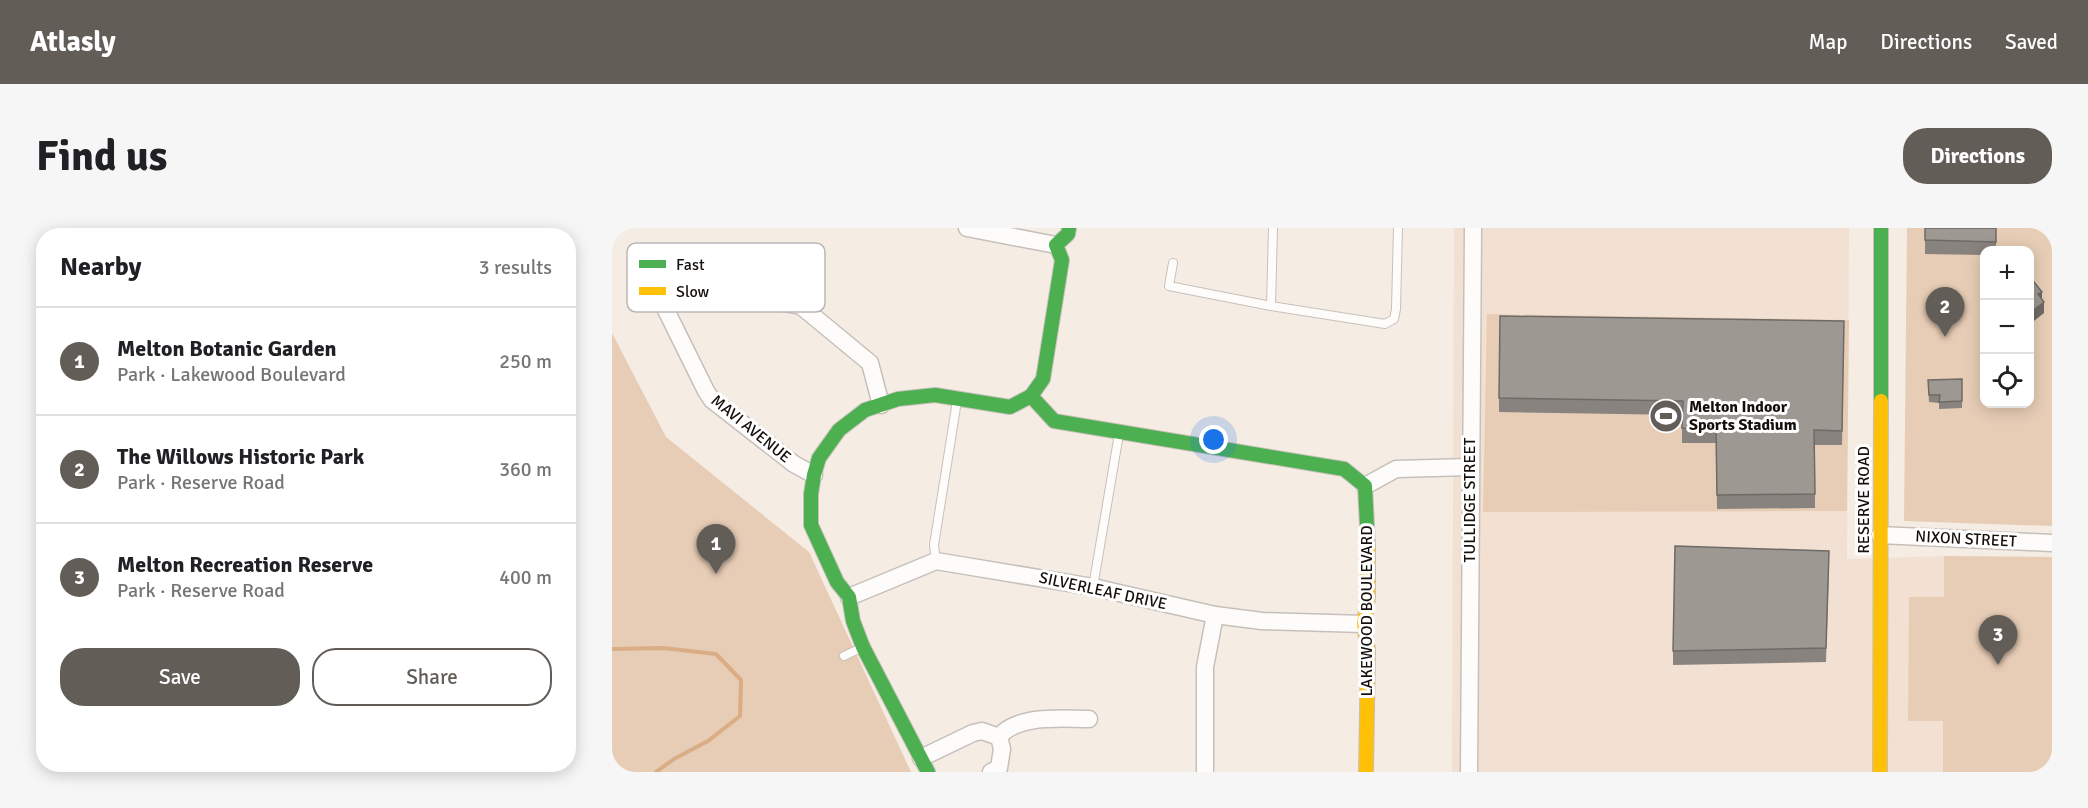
<!DOCTYPE html>
<meta charset="utf-8">
<style>
body{margin:0;font-family:Signika,sans-serif;background:#f6f6f6;color:#202124}
.controls{position:absolute;right:18px;top:18px;display:grid;overflow:hidden;border-radius:12px;box-shadow:0 3px 15px #0003}
.controls button{width:54px;height:54px;display:grid;place-items:center;padding:0;border:0;border-bottom:2px solid #e0e0e0;background:#fff;color:#202124;font:30px sans-serif}
.you{position:absolute;left:602px;top:212px;width:21px;height:21px;margin:-15px;border:4px solid #fff;border-radius:50%;background:#1a73e8;box-shadow:0 0 0 9px #1a73e833}
.badge{display:grid;place-items:center;width:39px;height:39px;border-radius:50%;background:#635d57;color:#fff;font-size:20px;font-weight:700}
.pin{position:absolute;translate:-50% -50px;filter:drop-shadow(0 2px 3px #0008)}
.pin::after{content:'';position:absolute;top:32px;width:21px;height:18px;background:inherit;clip-path:polygon(0 0,100% 0,50% 100%)}
.list{margin:0;padding:0;list-style:none}
h2{display:flex;justify-content:space-between;align-items:center;height:78px;margin:0;padding:0 24px;font-size:26px}
h2 small{font-size:20px;font-weight:400;color:#757577}
.list li{display:grid;grid-template-columns:39px 1fr auto;gap:18px;align-items:center;box-sizing:border-box;height:108px;padding:0 24px;border-top:2px solid #e0e0e0}
.list b{display:block;font-size:22px;white-space:nowrap}
.list p{margin:0;font-size:20px;white-space:nowrap;color:#757577}
.list em{font-size:20px;font-style:normal;color:#757577}
.actions{display:flex;gap:12px;padding:18px 24px}
.actions a{flex:1;padding:14px 0;border:2px solid #635d57;border-radius:24px;text-align:center;font-size:21px;color:#635d57}
.actions .main{background:#635d57;color:#fff}
.icon{flex:none;width:33px;height:33px;fill:none;stroke:currentColor;stroke-width:2;stroke-linecap:round;stroke-linejoin:round}
.map{position:relative;flex:none;width:1440px;height:544px;overflow:hidden;border-radius:24px}
header{display:flex;align-items:center;gap:36px;box-sizing:border-box;height:84px;padding:0 30px;background:#635d57;color:#fff}
header strong{font-size:28px}
nav{display:flex;gap:33px;margin-inline-start:auto;font-size:21px}
.intro{display:flex;align-items:center;justify-content:space-between;box-sizing:border-box;height:144px;padding:0 36px}
h1{margin:0;font-size:42px}
.button{padding:15px 27px;border-radius:24px;background:#635d57;color:#fff;font-size:21px;font-weight:700}
main{display:flex;gap:36px;padding:0 36px}
aside{flex:1;background:#fff;border-radius:24px;box-shadow:0 3px 15px #0003}
.map>svg:first-child{display:block}
.built{fill:#f2e1d3}
.green{fill:#e7cdb6;fill-rule:evenodd}
.lines{fill:none;stroke-linecap:round;stroke-linejoin:round}
.stream{stroke:#daad84;stroke-width:4}
.lane-casing{stroke:#c7c0ba;stroke-width:10}
.street-casing{stroke:#c7c0ba;stroke-width:19}
.fast-casing{stroke:#c7c0ba;stroke-width:16}
.slow-casing{stroke:#c7c0ba;stroke-width:16}
.lane{stroke:#fefcfb;stroke-width:8}
.street{stroke:#fefcfb;stroke-width:16}
.fast{stroke:#4caf50;stroke-width:14}
.slow{stroke:#ffc107;stroke-width:14}
.wall{fill:#88837e}
.shaded-wall{fill:#6f6a66}
.building{fill:#9e9892;stroke:#6f6a66;stroke-width:1.5}
.labels{text-anchor:middle;dominant-baseline:central;stroke-width:6;stroke-linejoin:round;paint-order:stroke}
.poi-label{font-size:16px;font-weight:bold;fill:#15100b;stroke:#fff;text-anchor:start}
.street-label{font-size:16px;fill:#15100b;stroke:#fff}
.key{fill:#fff;stroke:#b9b7b6;stroke-width:1.5}
.key-label{font-size:16px;fill:#15100b}
</style>
<header>
<strong>Atlasly</strong>
<nav><a>Map</a><a>Directions</a><a>Saved</a></nav>
</header>
<div class="intro"><h1>Find us</h1><a class="button">Directions</a></div>
<main>
<aside>
<h2>Nearby<small>3 results</small></h2>
<ul class="list">
<li><span class="badge">1</span><div><b>Melton Botanic Garden</b><p>Park · Lakewood Boulevard</p></div><em>250 m</em></li>
<li><span class="badge">2</span><div><b>The Willows Historic Park</b><p>Park · Reserve Road</p></div><em>360 m</em></li>
<li><span class="badge">3</span><div><b>Melton Recreation Reserve</b><p>Park · Reserve Road</p></div><em>400 m</em></li>
</ul>
<div class="actions"><a class="main">Save</a><a>Share</a></div>
</aside>
<div class="map">
<svg width="1440" height="544" viewBox="0 0 1440 544">
<rect width="100%" height="100%" fill="#f5ece4"/>
<!-- built -->
<polygon class="built" points="842,0 1237,0 1235,331 1332,328 1331,544 840,544"/>
<!-- green -->
<g class="green">
<path d="M 1295,0 L 1440,0 L 1440,298 L 1292,293 ZM 1372,22 L 1418,22 L 1418,176 L 1372,176 Z"/>
<polygon points="875,86 1237,92 1235,283 871,284"/>
<polygon points="0,105 54,209 197,324 299,544 0,544"/>
<polygon points="1332,328 1440,329 1440,544 1331,544 1331,493 1296,493 1297,369 1332,369"/>
</g>
<g class="lines">
<!-- stream -->
<polyline class="stream" points="0,421 51,420 104,426 129,452 128,488 96,513 62,531 44,544"/>
<defs>
<g id="lane">
<polyline points="661,0 659,78 773,96 782,91 784,81 786,0"/>
<polyline points="561,35 557,58 659,78"/>
<polyline points="324,333 322,317 345,173"/>
<polyline points="481,359 507,206"/>
<polyline points="232,428 251,419"/>
</g>
<g id="street">
<polyline points="355,0 444,17"/>
<polyline points="202,247 182,236 100,172 94,163 54,82 53,73 54,64 71,56 189,78 258,135 269,177"/>
<polyline points="753,258 784,241 858,239"/>
<polyline points="1268,307 1440,315"/>
<polyline points="237,369 324,333 481,359 603,387 650,393 752,396"/>
<path d="M 387,509 C 405,486 450,491 477,491"/>
<polyline points="309,530 361,505 370,503 387,509 390,521 387,540 379,544"/>
<polyline points="593,544 593,439 603,387"/>
<polyline points="857,544 861,0"/>
</g>
<g id="fast">
<polyline points="419,168 442,193 732,241 753,258 756,318"/>
<polyline points="1269,173 1269,0"/>
<polyline points="316,544 251,419 241,393 237,369 225,354 199,297 199,266 202,247 207,230 227,202 253,182 286,171 323,167 398,179 419,168 431,151 450,32 444,17 456,6 457,0"/>
</g>
<g id="slow">
<polyline points="754,544 756,422 752,396 756,369 756,318"/>
<polyline points="1268,544 1269,173"/>
</g>
</defs>
<!-- lane casing -->
<use href="#lane" class="lane-casing"/>
<!-- street casing -->
<use href="#street" class="street-casing"/>
<!-- fast casing -->
<use href="#fast" class="fast-casing"/>
<!-- slow casing -->
<use href="#slow" class="slow-casing"/>
<!-- lane -->
<use href="#lane" class="lane"/>
<!-- street -->
<use href="#street" class="street"/>
<!-- fast -->
<use href="#fast" class="fast"/>
<!-- slow -->
<use href="#slow" class="slow"/>
</g>
<!-- wall -->
<g class="wall">
<polygon points="1313,0 1384,0 1384,22 1372,22 1372,27 1313,26"/>
<polygon points="1232,93 1230,217 1203,217 1203,280 1105,281 1104,215 1070,215 1070,187 887,184 887,170"/>
<polygon points="1350,151 1350,180 1327,181 1327,175 1317,174 1316,152"/>
<polygon points="1217,337 1214,434 1061,437 1061,423"/>
</g>
<!-- shaded-wall -->
<g class="shaded-wall">
<polygon points="1430,64 1430,75 1426,66"/>
<polygon points="1432,74 1432,85 1418,96 1418,85"/>
</g>
<!-- building -->
<g class="building">
<polygon points="1313,0 1384,0 1384,14 1313,12"/>
<polygon points="1418,49 1430,64 1426,66 1432,74 1418,85"/>
<polygon points="888,88 1232,93 1230,203 1202,202 1203,266 1105,267 1104,201 1070,200 1071,173 887,170"/>
<polygon points="1350,151 1350,173 1327,174 1328,167 1317,167 1316,152"/>
<polygon points="1063,318 1217,323 1214,420 1061,423"/>
</g>
<!-- icons -->
<defs>
<symbol id="stadium-disc" viewBox="-11 -11 22 22"><circle r="9.5" fill="#635d57" stroke="#fff"/><path d="M0-5a6.5 5 0 1 0 0 10a6.5 5 0 1 0 0-10ZM-3.5-1.8h7v3.6h-7Z" fill="#fff"/></symbol>
</defs>
<g fill-rule="evenodd">
<use href="#stadium-disc" x="1035" y="169" width="38" height="38"/>
</g>
<g class="labels">
<!-- poi labels -->
<g class="poi-label">
<text x="1077" y="179">Melton Indoor<tspan x="1077" dy="18">Sports Stadium</tspan></text>
</g>
<!-- street labels -->
<g class="street-label">
<text transform="translate(139 201) rotate(39)">MAVI AVENUE</text>
<text transform="translate(858 272) rotate(-90)">TULLIDGE STREET</text>
<text transform="translate(1252 272) rotate(-90)">RESERVE ROAD</text>
<text transform="translate(1354 311) rotate(3)">NIXON STREET</text>
<text transform="translate(491 363) rotate(12)">SILVERLEAF DRIVE</text>
<text transform="translate(755 383) rotate(-90)">LAKEWOOD BOULEVARD</text>
</g>
</g>
<!-- legend -->
<rect x="15" y="15" width="198" height="69" rx="9" class="key"/>
<rect x="27" y="32" width="27" height="8" fill="#4caf50"/>
<rect x="27" y="59" width="27" height="8" fill="#ffc107"/>
<g class="key-label">
<text x="64" y="42">Fast</text>
<text x="64" y="69">Slow</text>
</g>
</svg>
<div class="controls">
<button>+</button>
<button>−</button>
<button><svg class="icon" aria-label="locate" viewBox="0 0 24 24"><circle cx="12" cy="12" r="6"/><path d="M12 2v4M12 18v4M2 12h4M18 12h4"/></svg></button>
</div>
<div class="you"></div>
<div class="pin badge" style="left:104px;top:346px">1</div>
<div class="pin badge" style="left:1333px;top:109px">2</div>
<div class="pin badge" style="left:1386px;top:437px">3</div>
</div>
</main>
